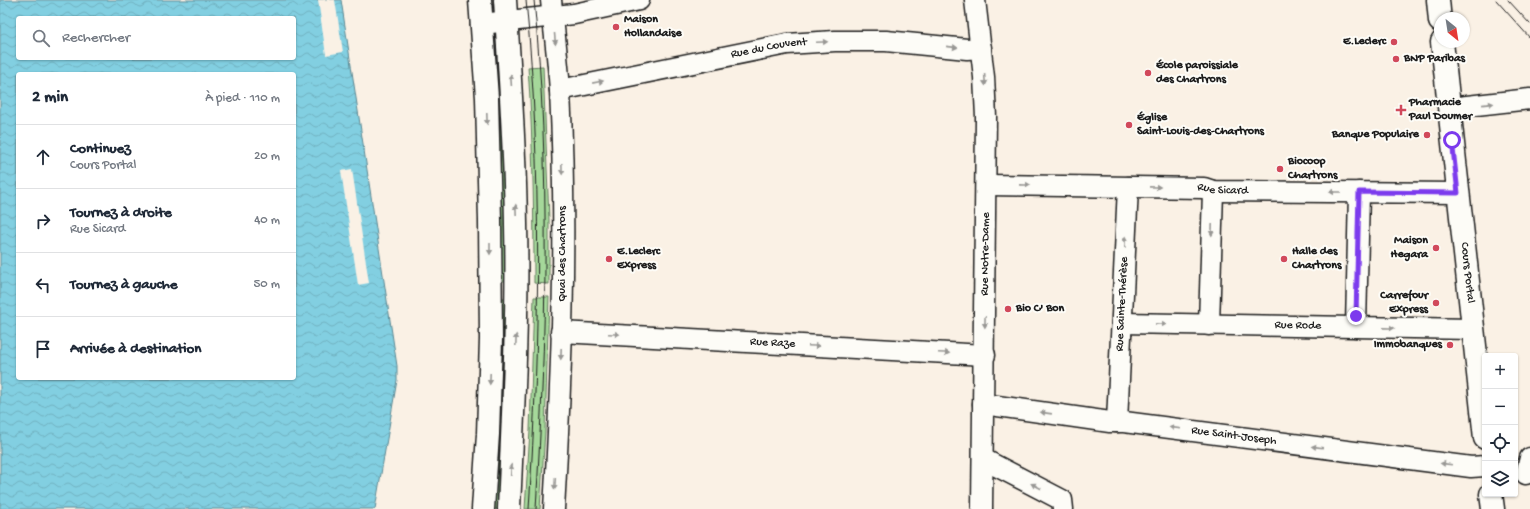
<!DOCTYPE html>
<html lang="fr">
<meta charset="utf-8">
<style>
body{margin:0;font-family:"Gochi Hand",sans-serif;background:#f6f6f7;color:#1f2937}
.controls{position:absolute;right:12px;bottom:12px;display:grid;overflow:hidden;border-radius:4px;box-shadow:0 1px 3px #0004}
.controls button{width:36px;height:36px;display:grid;place-items:center;padding:0;border:0;border-bottom:1px solid #e0e1e3;background:#fff;color:#1f2937;font:20px sans-serif}
.compass{position:absolute;left:1434px;top:12px;width:36px;height:36px;border-radius:50%;background:#fff;box-shadow:0 1px 3px #0004;rotate:150deg}
.stop{position:absolute;width:12px;height:12px;margin:-9px;border:3px solid #7c3aed;border-radius:50%;background:#fff}
.stop.end{background:#7c3aed;border-color:#fff;box-shadow:0 1px 4px #0008}
.list{margin:0;padding:0;list-style:none}
h2{display:flex;justify-content:space-between;align-items:center;height:52px;margin:0;padding:0 16px;font-size:17px}
h2 small{font-size:13px;font-weight:400;color:#747a83}
.list li{display:grid;grid-template-columns:26px 1fr auto;gap:12px;align-items:center;box-sizing:border-box;height:64px;padding:0 16px;border-top:1px solid #e0e1e3}
.list b{display:block;font-size:15px;white-space:nowrap}
.list p{margin:0;font-size:13px;white-space:nowrap;color:#747a83}
.list em{font-size:13px;font-style:normal;color:#747a83}
.icon{flex:none;width:22px;height:22px;fill:none;stroke:currentColor;stroke-width:2;stroke-linecap:round;stroke-linejoin:round}
.map{position:relative;flex:none;width:1530px;height:509px;overflow:hidden}
.search{position:absolute;background:#fff;box-shadow:0 1px 3px #0004;left:16px;top:16px;width:280px;height:44px;display:flex;align-items:center;gap:10px;box-sizing:border-box;padding:0 14px;border-radius:4px;color:#747a83;font-size:15px}
.panel{position:absolute;background:#fff;box-shadow:0 1px 3px #0004;left:16px;top:72px;width:280px;height:308px;border-radius:4px}
.map>svg:first-child{display:block}
.grass{fill:#a5d89a;stroke:#607a5b}
.water{fill:url(#water-waves);stroke:#598792;fill-rule:evenodd}
.pier{fill:#faf1e5}
.lines{fill:none;stroke-linecap:round;stroke-linejoin:round}
.minor-casing{stroke:#1c1c1c;stroke-width:23}
.secondary-casing{stroke:#1c1c1c;stroke-width:25}
.minor{stroke:#fdfcf7;stroke-width:20}
.secondary{stroke:#fdfcf7;stroke-width:22}
.tram{stroke:#1c1c1c;stroke-width:1}
.oneway{fill:#989794}
.route{stroke:#7c3aed;stroke-width:5}
.poi-dot{fill:#d1495b;stroke:#fdfcf7;stroke-width:1.5}
.labels{text-anchor:middle;dominant-baseline:central;stroke-width:4;stroke-linejoin:round;paint-order:stroke}
.poi-label{font-size:12px;font-weight:bold;fill:#1c1c1c;stroke:#fdfcf7;text-anchor:start}
.street-label{font-size:12px;fill:#1c1c1c;stroke:#fdfcf7}
</style>
<div class="map">
<svg width="1530" height="509" viewBox="0 0 1530 509">
<defs>
<pattern id="water-waves" width="16" height="10" patternUnits="userSpaceOnUse"><rect width="16" height="10" fill="#82cfe1"/><path d="M0 5q4-4 8 0t8 0" fill="none" stroke="#70b1c0"/></pattern>
</defs>
<rect width="100%" height="100%" fill="#faf1e5"/>
<filter id="ink" filterUnits="userSpaceOnUse"><feTurbulence type="fractalNoise" baseFrequency=".025" numOctaves="2"/><feDisplacementMap in="SourceGraphic" scale="8" xChannelSelector="R" yChannelSelector="G"/><feConvolveMatrix kernelMatrix="1 2 1 2 8 2 1 2 1" color-interpolation-filters="sRGB"/></filter>
<g filter="url(#ink)">
<!-- grass -->
<g class="grass">
<path d="M 543,66 L 549,220 L 549,284 L 534,283 C 534,211 533,139 528,67 Z"/>
<polygon points="502,69 508,281 500,281 494,70"/>
<polygon points="534,297 549,297 545,431 540,509 525,509 530,431"/>
<polygon points="500,298 508,298 500,509 492,509"/>
</g>
<!-- water -->
<path class="water" d="M 0,0 L 341,0 L 397,366 L 397,380 L 375,509 L 0,509 ZM 18,18 L 294,18 L 294,58 L 18,58 ZM 18,74 L 294,74 L 294,378 L 18,378 Z"/>
<!-- pier -->
<g class="pier">
<polygon points="318,0 335,0 343,52 326,55"/>
<polygon points="352,169 369,283 358,285 341,171"/>
</g>
<g class="lines">
<defs>
<g id="minor">
<path d="M 551,0 C 554,30 558,60 560,91 C 567,230 562,370 554,509"/>
<polyline points="975,0 984,77 986,117 982,509"/>
<polyline points="481,24 574,14 639,0"/>
<path id="s1" d="M 560,90 L 787,44 L 835,41 L 886,41 L 967,49 L 981,48"/>
<polyline points="1449,108 1530,99"/>
<path id="s2" d="M 986,185 L 1204,188 L 1213,191 L 1458,193"/>
<path id="s3" d="M 1122,323 L 1473,329"/>
<polyline points="1209,325 1213,191"/>
<polyline points="1356,327 1359,192"/>
<path id="s4" d="M 561,332 L 985,355"/>
<path id="s5" d="M 983,404 L 1110,422 L 1124,422 L 1471,467 L 1485,466"/>
<path id="s6" d="M 1117,422 L 1128,187"/>
<polyline points="983,459 1062,500 1063,509"/>
<polyline points="1526,474 1530,458"/>
</g>
<g id="secondary">
<polyline points="480,0 487,98 490,221 491,339 488,434 483,509"/>
<path d="M 505,0 C 510,75 515,149 516,224 C 518,319 513,414 509,509"/>
<polyline points="1438,0 1440,21"/>
<path id="s7" d="M 1442,42 L 1485,438"/>
<polyline points="1491,494 1493,509"/>
</g>
</defs>
<!-- minor casing -->
<use href="#minor" class="minor-casing"/>
<!-- secondary casing -->
<use href="#secondary" class="secondary-casing"/>
<!-- minor -->
<use href="#minor" class="minor"/>
<!-- secondary -->
<use href="#secondary" class="secondary"/>
<!-- tram -->
<g class="tram">
<path d="M 526,0 C 542,169 540,339 529,509"/>
<path d="M 534,0 C 551,169 546,340 536,509"/>
<polyline points="1496,0 1530,38"/>
<polyline points="1508,0 1530,24"/>
</g>
</g>
<!-- one-way arrows -->
<defs><path id="oneway-solid" d="M-6-.8H1V-3.2L6.5 0L1 3.2V.8H-6Z"/></defs>
<g class="oneway">
<use href="#oneway-solid" transform="translate(555 39) rotate(85)"/>
<use href="#oneway-solid" transform="translate(822 42) rotate(-3)"/>
<use href="#oneway-solid" transform="translate(952 47) rotate(6)"/>
<use href="#oneway-solid" transform="translate(511 80) rotate(-94)"/>
<use href="#oneway-solid" transform="translate(985 80) rotate(86)"/>
<use href="#oneway-solid" transform="translate(598 82) rotate(-11)"/>
<use href="#oneway-solid" transform="translate(1488 104) rotate(-6)"/>
<use href="#oneway-solid" transform="translate(487 119) rotate(88)"/>
<use href="#oneway-solid" transform="translate(562 169) rotate(88)"/>
<use href="#oneway-solid" transform="translate(1025 185) rotate(1)"/>
<use href="#oneway-solid" transform="translate(1155 187) rotate(1)"/>
<use href="#oneway-solid" transform="translate(1335 192) rotate(-180)"/>
<use href="#oneway-solid" transform="translate(516 210) rotate(-92)"/>
<use href="#oneway-solid" transform="translate(1212 230) rotate(92)"/>
<use href="#oneway-solid" transform="translate(1125 242) rotate(-88)"/>
<use href="#oneway-solid" transform="translate(490 249) rotate(90)"/>
<use href="#oneway-solid" transform="translate(985 322) rotate(91)"/>
<use href="#oneway-solid" transform="translate(1161 324) rotate(1)"/>
<use href="#oneway-solid" transform="translate(1389 328) rotate(1)"/>
<use href="#oneway-solid" transform="translate(614 334) rotate(3)"/>
<use href="#oneway-solid" transform="translate(516 340) rotate(-88)"/>
<use href="#oneway-solid" transform="translate(814 346) rotate(3)"/>
<use href="#oneway-solid" transform="translate(944 353) rotate(3)"/>
<use href="#oneway-solid" transform="translate(561 354) rotate(92)"/>
<use href="#oneway-solid" transform="translate(490 379) rotate(92)"/>
<use href="#oneway-solid" transform="translate(1046 413) rotate(-172)"/>
<use href="#oneway-solid" transform="translate(1175 428) rotate(-173)"/>
<use href="#oneway-solid" transform="translate(1317 447) rotate(-173)"/>
<use href="#oneway-solid" transform="translate(1446 464) rotate(-173)"/>
<use href="#oneway-solid" transform="translate(511 470) rotate(-87)"/>
<use href="#oneway-solid" transform="translate(555 484) rotate(93)"/>
<use href="#oneway-solid" transform="translate(1036 486) rotate(-153)"/>
</g>
</g>
<g class="lines" filter="url(#ink)">
<!-- route -->
<polyline class="route" points="1356,316 1359,192 1458,193 1452,140"/>
</g>
<!-- markers -->
<g class="poi-dot">
<circle cx="616" cy="27" r="4"/>
<circle cx="1394" cy="42" r="4"/>
<circle cx="1396" cy="59" r="4"/>
<circle cx="1148" cy="73" r="4"/>
<path d="M1399 104h4v4h4v4h-4v4h-4v-4h-4v-4h4z"/>
<circle cx="1129" cy="125" r="4"/>
<circle cx="1427" cy="135" r="4"/>
<circle cx="1280" cy="169" r="4"/>
<circle cx="1436" cy="248" r="4"/>
<circle cx="609" cy="259" r="4"/>
<circle cx="1284" cy="259" r="4"/>
<circle cx="1436" cy="303" r="4"/>
<circle cx="1008" cy="309" r="4"/>
<circle cx="1450" cy="345" r="4"/>
</g>
<g class="labels">
<!-- poi labels -->
<g class="poi-label">
<text x="624" y="20">Maison<tspan x="624" dy="14">Hollandaise</tspan></text>
<text x="1386" y="42" text-anchor="end">E.Leclerc</text>
<text x="1404" y="59">BNP Paribas</text>
<text x="1156" y="66">École paroissiale<tspan x="1156" dy="14">des Chartrons</tspan></text>
<text x="1409" y="103">Pharmacie<tspan x="1409" dy="14">Paul Doumer</tspan></text>
<text x="1137" y="118">Église<tspan x="1137" dy="14">Saint-Louis-des-Chartrons</tspan></text>
<text x="1419" y="135" text-anchor="end">Banque Populaire</text>
<text x="1288" y="162">Biocoop<tspan x="1288" dy="14">Chartrons</tspan></text>
<text x="1428" y="241" text-anchor="end">Maison<tspan x="1428" dy="14">Hegara</tspan></text>
<text x="617" y="252">E.Leclerc<tspan x="617" dy="14">Express</tspan></text>
<text x="1292" y="252">Halle des<tspan x="1292" dy="14">Chartrons</tspan></text>
<text x="1428" y="296" text-anchor="end">Carrefour<tspan x="1428" dy="14">Express</tspan></text>
<text x="1016" y="309">Bio C' Bon</text>
<text x="1442" y="345" text-anchor="end">Immobanques</text>
</g>
<!-- street labels -->
<g class="street-label">
<text stroke="none"><textPath href="#s1" startOffset="213">Rue du Couvent</textPath></text>
<text stroke="none"><textPath href="#s2" startOffset="237">Rue Sicard</textPath></text>
<text transform="translate(563 254) rotate(-90)">Quai des Chartrons</text>
<text transform="translate(986 254) rotate(-89)">Rue Notre-Dame</text>
<text stroke="none"><textPath href="#s7" startOffset="232">Cours Portal</textPath></text>
<text stroke="none"><textPath href="#s6" startOffset="118">Rue Sainte-Thérèse</textPath></text>
<text stroke="none"><textPath href="#s3" startOffset="176">Rue Rode</textPath></text>
<text stroke="none"><textPath href="#s4" startOffset="212">Rue Raze</textPath></text>
<text stroke="none"><textPath href="#s5" startOffset="253">Rue Saint-Joseph</textPath></text>
</g>
</g>
</svg>
<div class="controls">
<button>+</button>
<button>−</button>
<button><svg class="icon" aria-label="locate" viewBox="0 0 24 24"><circle cx="12" cy="12" r="6"/><path d="M12 2v4M12 18v4M2 12h4M18 12h4"/></svg></button>
<button><svg class="icon" aria-label="layers" viewBox="0 0 24 24"><path d="M12 4l9 5-9 5-9-5zM3 14l9 5 9-5"/></svg></button>
</div>
<svg class="compass" viewBox="-18 -18 36 36"><path d="M0-13l5 13h-10z" fill="#e53935"/><path d="M0 13l5-13h-10z" fill="#747a83"/></svg>
<div class="stop" style="left:1452px;top:140px"></div>
<div class="stop end" style="left:1356px;top:316px"></div>
<div class="search"><svg class="icon" aria-label="search" viewBox="0 0 24 24"><circle cx="10" cy="10" r="6"/><path d="M15 15l6 6"/></svg>Rechercher</div>
<section class="panel">
<h2>2 min<small>À pied · 110 m</small></h2>
<ul class="list">
<li><svg class="icon" aria-label="ahead" viewBox="0 0 24 24"><path d="M12 20V5M6 11l6-6 6 6"/></svg><div><b>Continuez</b><p>Cours Portal</p></div><em>20 m</em></li>
<li><svg class="icon" aria-label="right" viewBox="0 0 24 24"><path d="M7 20v-9h11M14 6l5 5-5 5"/></svg><div><b>Tournez à droite</b><p>Rue Sicard</p></div><em>40 m</em></li>
<li><svg class="icon" aria-label="left" viewBox="0 0 24 24"><path d="M17 20v-9H6M10 6l-5 5 5 5"/></svg><div><b>Tournez à gauche</b></div><em>50 m</em></li>
<li><svg class="icon" aria-label="arrive" viewBox="0 0 24 24"><path d="M6 21V4h12l-3 4 3 4H6"/></svg><div><b>Arrivée à destination</b></div></li>
</ul>
</section>
</div>
